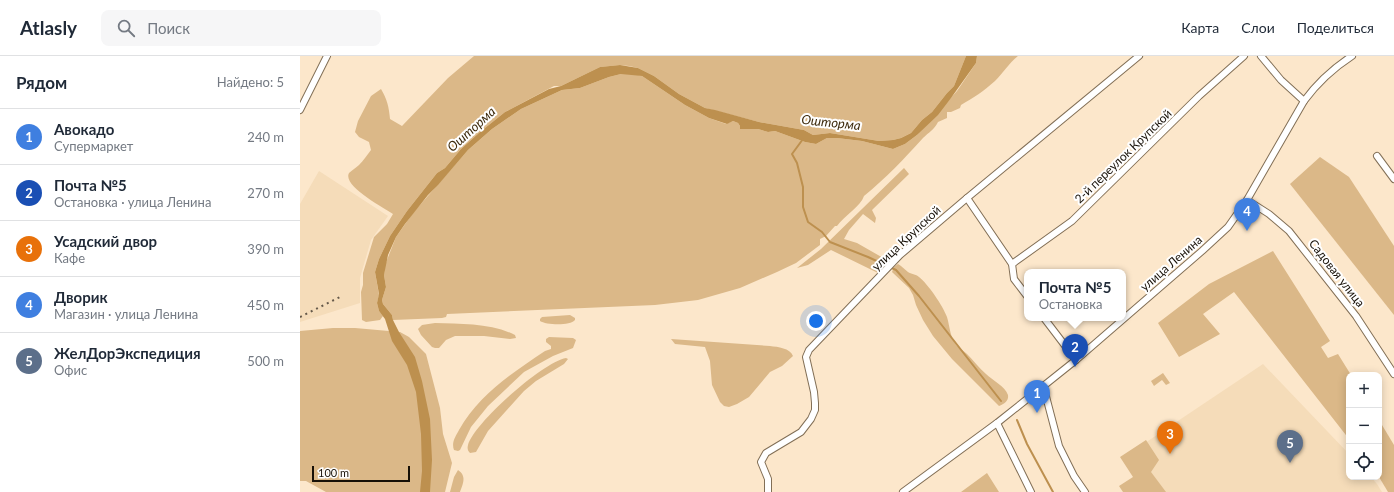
<!DOCTYPE html>
<html lang="ru">
<meta charset="utf-8">
<style>
body{margin:0;font-family:Lato,sans-serif;background:#f6f6f7;color:#1f2937}
.controls{position:absolute;right:12px;bottom:12px;display:grid;overflow:hidden;border-radius:8px;box-shadow:0 2px 10px #0003}
.controls button{width:36px;height:36px;display:grid;place-items:center;padding:0;border:0;border-bottom:1px solid #e0e1e3;background:#fff;color:#1f2937;font:20px sans-serif}
.scale{position:absolute;left:12px;bottom:10px;width:98px;box-sizing:border-box;padding-left:4px;border:2px solid #171007;border-top:0;font-size:11px;line-height:14px;white-space:nowrap;color:#171007;-webkit-text-stroke:3px #fff;paint-order:stroke}
.you{position:absolute;left:516px;top:265px;width:14px;height:14px;margin:-10px;border:3px solid #fff;border-radius:50%;background:#1a73e8;box-shadow:0 0 0 6px #1a73e833}
.badge{display:grid;place-items:center;width:26px;height:26px;border-radius:50%;background:#111827;color:#fff;font-size:13px;font-weight:700}
.pin{position:absolute;translate:-50% -33px;filter:drop-shadow(0 1px 2px #0008)}
.pin::after{content:'';position:absolute;top:21px;width:14px;height:12px;background:inherit;clip-path:polygon(0 0,100% 0,50% 100%)}
.popup{position:absolute;left:724px;top:213px;width:102px;height:52px;box-sizing:border-box;display:grid;place-content:center;border-radius:8px;background:#fff;filter:drop-shadow(0 1px 3px #0005);font-size:13px;white-space:nowrap;color:#747a83}
.popup b{font-size:15px;color:#1f2937}
.popup::after{content:'';position:absolute;left:50%;top:100%;margin-left:-8px;border:8px solid transparent;border-top-color:#fff}
.list{margin:0;padding:0;list-style:none}
h2{display:flex;justify-content:space-between;align-items:center;height:52px;margin:0;padding:0 16px;font-size:17px}
h2 small{font-size:13px;font-weight:400;color:#747a83}
.list li{display:grid;grid-template-columns:26px 1fr auto;gap:12px;align-items:center;box-sizing:border-box;height:56px;padding:0 16px;border-top:1px solid #e0e1e3}
.list b{display:block;font-size:15px;white-space:nowrap}
.list p{margin:0;font-size:13px;white-space:nowrap;color:#747a83}
.list em{font-size:13px;font-style:normal;color:#747a83}
.icon{flex:none;width:22px;height:22px;fill:none;stroke:currentColor;stroke-width:2;stroke-linecap:round;stroke-linejoin:round}
.map{position:relative;flex:none;width:1094px;height:436px;overflow:hidden}
header{display:flex;align-items:center;gap:24px;box-sizing:border-box;height:56px;padding:0 20px;background:#fff;border-bottom:1px solid #e0e1e3}
header strong{font-size:19px}
nav{display:flex;gap:22px;margin-inline-start:auto;font-size:14px}
.search{width:280px;height:36px;background:#f6f6f7;display:flex;align-items:center;gap:10px;box-sizing:border-box;padding:0 14px;border-radius:8px;color:#747a83;font-size:15px}
main{display:flex}
aside{flex:1;background:#fff}
.map>svg:first-child{display:block}
.built{fill:#f5dcb9}
.green{fill:#dbb888}
.water{fill:#bd904f}
.lines{fill:none;stroke-linecap:round;stroke-linejoin:round}
.stream{stroke:#bd904f;stroke-width:2}
.minor-casing{stroke:#826f56;stroke-width:8}
.minor{stroke:#fff;stroke-width:6}
.rail{stroke:#645849;stroke-width:2;stroke-dasharray:2 4;stroke-linecap:butt}
.labels{text-anchor:middle;dominant-baseline:central;stroke-width:4;stroke-linejoin:round;paint-order:stroke}
.street-label{font-size:12px;fill:#171007;stroke:#fff}
.water-label{font-size:13px;font-style:italic;fill:#3d2a0d;stroke:#fff}
</style>
<header>
<strong>Atlasly</strong>
<div class="search"><svg class="icon" aria-label="search" viewBox="0 0 24 24"><circle cx="10" cy="10" r="6"/><path d="M15 15l6 6"/></svg>Поиск</div>
<nav><a>Карта</a><a>Слои</a><a>Поделиться</a></nav>
</header>
<main>
<aside>
<h2>Рядом<small>Найдено: 5</small></h2>
<ul class="list">
<li><span class="badge" style="background:#3f7fe0">1</span><div><b>Авокадо</b><p>Супермаркет</p></div><em>240 m</em></li>
<li><span class="badge" style="background:#1a4fb4">2</span><div><b>Почта №5</b><p>Остановка · улица Ленина</p></div><em>270 m</em></li>
<li><span class="badge" style="background:#e8710a">3</span><div><b>Усадский двор</b><p>Кафе</p></div><em>390 m</em></li>
<li><span class="badge" style="background:#3f7fe0">4</span><div><b>Дворик</b><p>Магазин · улица Ленина</p></div><em>450 m</em></li>
<li><span class="badge" style="background:#5c6f8a">5</span><div><b>ЖелДорЭкспедиция</b><p>Офис</p></div><em>500 m</em></li>
</ul>
</aside>
<div class="map">
<svg width="1094" height="436" viewBox="0 0 1094 436">
<rect width="100%" height="100%" fill="#fce7cb"/>
<!-- built -->
<g class="built">
<polygon points="19,115 88,160 71,184 60,222 60,247 0,266 0,148"/>
<polygon points="963,308 1049,398 1049,421 1071,421 1077,428 1082,436 864,436 833,395"/>
</g>
<!-- green -->
<g class="green">
<path d="M 174,0 L 666,0 L 654,30 L 647,37 L 632,56 L 622,64 L 611,77 L 601,82 L 593,84 L 579,85 L 530,77 L 513,79 L 504,74 L 459,66 L 405,52 L 379,38 L 354,20 L 338,12 L 329,10 L 320,9 L 300,11 L 261,30 L 254,30 L 205,56 L 180,76 L 161,93 L 145,112 L 137,117 L 107,155 L 90,180 L 79,203 L 75,216 L 79,239 L 77,247 L 79,255 L 83,260 L 80,264 L 66,266 L 62,264 L 61,236 L 63,229 L 63,217 L 74,181 L 87,168 L 93,158 C 84,152 42,130 49,117 C 52,114 56,112 59,109 C 63,105 67,99 71,94 L 69,86 L 59,81 L 55,76 L 58,65 L 71,40 L 81,33 C 87,43 89,51 90,63 L 102,70 L 148,22 Z"/>
<path d="M 677,0 L 718,0 C 709,7 703,17 695,25 C 684,35 673,42 661,49 L 660,52 L 651,56 L 647,56 L 647,62 L 638,66 C 634,74 629,76 623,82 C 605,102 585,123 564,140 C 561,150 544,160 537,170 L 535,170 L 526,180 L 520,183 L 520,189 L 496,207 L 477,216 L 440,232 L 398,244 L 355,249 L 147,258 L 146,261 L 142,262 L 93,264 L 92,259 L 83,248 L 82,244 L 86,231 L 84,219 L 85,209 L 96,181 L 113,157 L 168,94 L 192,73 L 221,53 L 262,34 L 280,32 L 309,21 L 321,18 L 334,18 L 342,20 L 385,49 L 409,62 L 426,68 L 433,65 L 438,67 L 440,70 L 441,73 L 458,73 L 468,76 L 475,75 L 505,86 L 516,88 L 527,82 L 537,82 L 562,85 L 593,93 L 605,88 L 617,79 L 657,35 L 676,7 Z"/>
<polygon points="1020,101 1049,121 1094,190 1094,259 990,128"/>
<polygon points="604,112 609,118 572,154 576,162 575,167 563,158 549,174 544,183 557,187 585,203 578,217 531,194 508,209 497,212 521,193"/>
<polygon points="973,195 1030,285 1021,291 1028,302 1038,298 1051,319 1049,319 1049,383 934,236 903,258 920,278 879,301 858,267 909,228"/>
<path d="M 598,208 C 602,210 604,213 608,216 C 611,218 616,218 619,221 C 628,228 643,250 647,261 C 650,271 650,282 657,290 C 660,293 664,295 667,298 C 673,304 679,312 686,318 C 692,324 705,330 708,339 C 709,345 704,348 699,350 L 652,303 L 633,280 L 623,264 L 616,249 L 613,239 L 609,232 L 592,216 L 594,211 Z"/>
<path d="M 270,259 L 275,262 L 275,264 C 270,270 246,269 240,265 L 240,263 L 242,261 Z"/>
<path d="M 135,267 C 161,268 192,267 215,279 L 216,282 L 210,283 L 184,280 L 155,280 L 146,284 L 139,292 L 135,292 L 132,291 L 121,279 L 118,273 L 122,269 Z"/>
<polygon points="33,272 55,272 100,276 109,281 126,298 140,352 143,378 152,407 145,436 26,436 6,425 0,425 0,275"/>
<path d="M 249,281 L 273,282 L 276,284 L 273,292 L 253,300 L 224,316 L 188,350 L 171,371 L 160,394 L 158,395 L 154,394 C 151,386 156,380 159,374 C 179,339 212,317 245,295 L 251,293 L 251,290 L 246,286 L 246,283 Z"/>
<path d="M 371,283 L 470,290 C 478,291 490,292 493,300 L 482,310 L 470,316 L 449,341 L 437,348 L 429,351 L 424,350 L 420,346 L 412,329 L 410,305 L 405,291 L 375,288 Z"/>
<path d="M 266,302 L 268,303 L 264,308 L 236,325 L 224,335 L 188,375 L 176,396 L 170,397 C 168,395 167,393 168,389 C 174,367 243,306 266,302 Z"/>
<polygon points="863,317 870,327 866,329 862,324 854,330 851,325"/>
<polygon points="1079,364 1094,389 1094,436 1088,436 1079,421"/>
<polygon points="846,384 859,404 851,416 866,436 823,436 819,430 833,421 820,401"/>
<path d="M 158,414 C 167,420 163,428 160,436 L 150,436 L 154,421 Z"/>
<polygon points="687,417 699,436 660,436 661,436"/>
</g>
<!-- water -->
<polygon class="water" points="666,0 677,0 676,7 651,42 638,59 617,79 605,88 593,93 562,85 537,82 527,82 516,88 505,86 475,75 468,76 458,73 440,73 440,70 438,67 433,65 427,68 409,62 385,49 342,20 321,18 309,21 280,32 262,34 221,53 192,73 168,94 138,129 128,139 105,168 96,181 88,199 84,219 86,231 82,244 83,248 92,259 93,264 99,276 115,301 122,325 130,363 132,404 130,436 120,436 122,415 121,378 116,336 107,309 92,285 85,263 79,255 77,247 79,238 75,216 79,203 90,180 107,155 137,117 145,112 161,93 180,76 205,56 249,33 261,30 300,11 320,9 338,12 354,20 379,38 405,52 415,54 459,66 504,74 513,79 530,77 579,85 593,84 601,82 611,77 622,64 632,56 647,37 654,30"/>
<g class="lines">
<!-- stream -->
<g class="stream">
<polyline points="503,83 492,98 497,107 503,131 503,151 508,166 522,176 530,186 568,201 596,214 619,240 701,345"/>
<polyline points="717,364 727,388 753,436"/>
</g>
<defs>
<g id="minor">
<polyline points="961,0 981,24 1004,45"/>
<polyline points="0,54 27,0"/>
<polyline points="1077,100 1094,123"/>
<polyline points="667,142 712,208 714,223 727,240"/>
<polyline points="947,144 969,158 989,175 1056,260 1094,318"/>
<polyline points="712,208 772,165 899,40 944,0"/>
<polyline points="744,262 776,304"/>
<polyline points="743,329 759,390 774,420 785,436"/>
<polyline points="697,367 731,436"/>
<polyline points="468,436 468,423 461,406 466,397 501,376 511,363 515,354 515,347 514,336 506,301 509,294 600,199 667,142 839,0"/>
<path d="M 603,436 L 697,367 L 776,304 L 902,195 L 928,171 L 947,144 L 1004,45 C 1018,26 1032,13 1052,0"/>
</g>
</defs>
<!-- minor casing -->
<use href="#minor" class="minor-casing"/>
<!-- minor -->
<use href="#minor" class="minor"/>
<!-- rail -->
<polyline class="rail" points="0,261 40,241"/>
</g>
<g class="labels">
<!-- street labels -->
<g class="street-label">
<text transform="translate(823 100) rotate(-44)">2-й переулок Крупской</text>
<text transform="translate(606 182) rotate(-43)">улица Крупской</text>
<text transform="translate(871 207) rotate(-41)">улица Ленина</text>
<text transform="translate(1037 217) rotate(52)">Садовая улица</text>
</g>
<!-- water labels -->
<g class="water-label">
<text transform="translate(531 66) rotate(6)">Ошторма</text>
<text transform="translate(171 73) rotate(-42)">Ошторма</text>
</g>
</g>
</svg>
<div class="controls">
<button>+</button>
<button>−</button>
<button><svg class="icon" aria-label="locate" viewBox="0 0 24 24"><circle cx="12" cy="12" r="6"/><path d="M12 2v4M12 18v4M2 12h4M18 12h4"/></svg></button>
</div>
<div class="scale">100 m</div>
<div class="you"></div>
<div class="pin badge" style="left:737px;top:357px;background:#3f7fe0">1</div>
<div class="pin badge" style="left:775px;top:311px;background:#1a4fb4">2</div>
<div class="popup"><b>Почта №5</b>Остановка</div>
<div class="pin badge" style="left:870px;top:398px;background:#e8710a">3</div>
<div class="pin badge" style="left:947px;top:175px;background:#3f7fe0">4</div>
<div class="pin badge" style="left:990px;top:407px;background:#5c6f8a">5</div>
</div>
</main>
